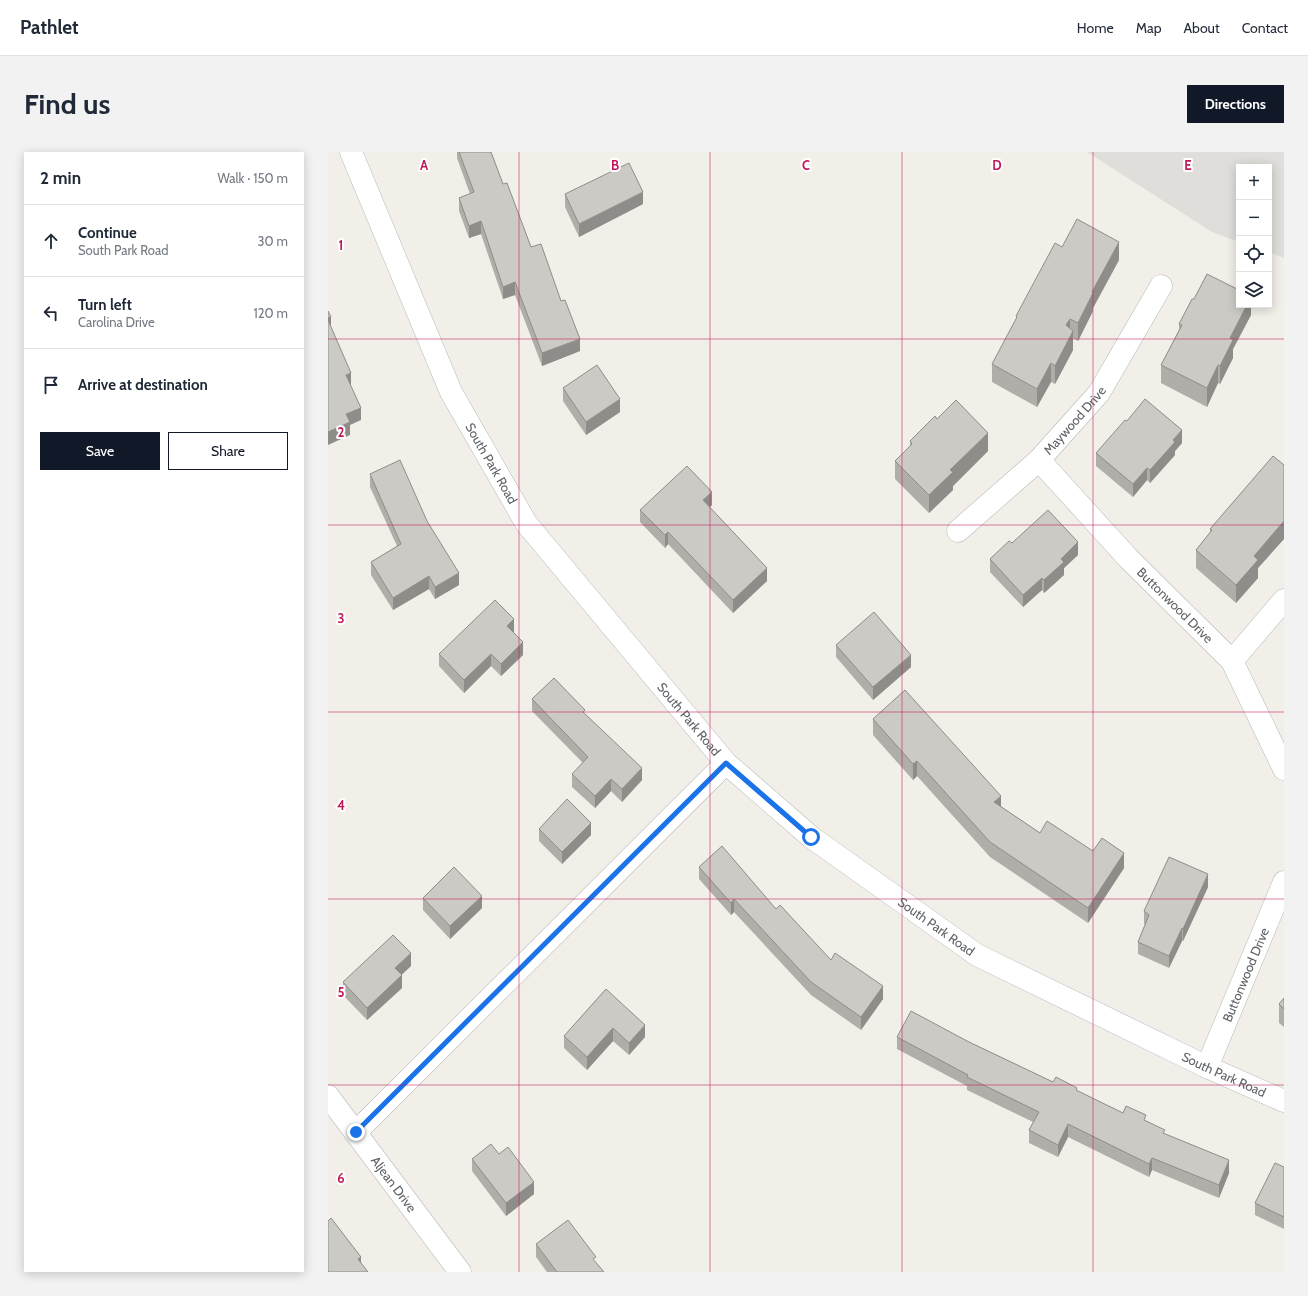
<!DOCTYPE html>
<meta charset="utf-8">
<style>
body{margin:0;font-family:Cabin,sans-serif;background:#f2f2f3;color:#1f2937}
.controls{position:absolute;right:12px;top:12px;display:grid;overflow:hidden;border-radius:0px;box-shadow:0 2px 10px #0003}
.controls button{width:36px;height:36px;display:grid;place-items:center;padding:0;border:0;border-bottom:1px solid #e0e1e3;background:#fff;color:#1f2937;font:20px sans-serif}
.stop{position:absolute;width:12px;height:12px;margin:-9px;border:3px solid #1a73e8;border-radius:50%;background:#fff}
.stop.end{background:#1a73e8;border-color:#fff;box-shadow:0 1px 4px #0008}
.list{margin:0;padding:0;list-style:none}
h2{display:flex;justify-content:space-between;align-items:center;height:52px;margin:0;padding:0 16px;font-size:17px}
h2 small{font-size:13px;font-weight:400;color:#747a83}
.list li{display:grid;grid-template-columns:26px 1fr auto;gap:12px;align-items:center;box-sizing:border-box;height:72px;padding:0 16px;border-top:1px solid #e0e1e3}
.list b{display:block;font-size:15px;white-space:nowrap}
.list p{margin:0;font-size:13px;white-space:nowrap;color:#747a83}
.list em{font-size:13px;font-style:normal;color:#747a83}
.actions{display:flex;gap:8px;padding:12px 16px}
.actions a{flex:1;padding:9px 0;border:1px solid #111827;border-radius:0px;text-align:center;font-size:14px;color:#111827}
.actions .main{background:#111827;color:#fff}
.icon{flex:none;width:22px;height:22px;fill:none;stroke:currentColor;stroke-width:2;stroke-linecap:round;stroke-linejoin:round}
.map{position:relative;flex:none;width:956px;height:1120px;overflow:hidden;border-radius:0px}
header{display:flex;align-items:center;gap:24px;box-sizing:border-box;height:56px;padding:0 20px;background:#fff;border-bottom:1px solid #e0e1e3}
header strong{font-size:19px}
nav{display:flex;gap:22px;margin-inline-start:auto;font-size:14px}
.intro{display:flex;align-items:center;justify-content:space-between;box-sizing:border-box;height:96px;padding:0 24px}
h1{margin:0;font-size:28px}
.button{padding:10px 18px;border-radius:0px;background:#111827;color:#fff;font-size:14px;font-weight:700}
main{display:flex;gap:24px;padding:0 24px}
aside{flex:1;background:#fff;border-radius:0px;box-shadow:0 2px 10px #0003}
.map>svg:first-child{display:block}
.industrial{fill:#e0deda}
.lines{fill:none;stroke-linecap:round;stroke-linejoin:round}
.minor-casing{stroke:#b5b8bc;stroke-width:23}
.secondary-casing{stroke:#b6babf;stroke-width:23}
.minor{stroke:#fff;stroke-width:22}
.secondary{stroke:#fff;stroke-width:22}
.wall{fill:#afaea9}
.shaded-wall{fill:#8f8d8a}
.building{fill:#cccac5;stroke:#8f8d8a}
.route{stroke:#1a73e8;stroke-width:5}
.grid{fill:none;stroke:#c2185b;stroke-width:1;stroke-opacity:0.55}
.labels{text-anchor:middle;dominant-baseline:central;stroke-width:4;stroke-linejoin:round;paint-order:stroke}
.street-label{font-size:13px;fill:#5f6368;stroke:#fff}
.grid-label{font-size:13px;text-anchor:middle;font-weight:bold;fill:#c2185b;stroke:#fff;stroke-width:4;stroke-linejoin:round;paint-order:stroke}
</style>
<header>
<strong>Pathlet</strong>
<nav><a>Home</a><a>Map</a><a>About</a><a>Contact</a></nav>
</header>
<div class="intro"><h1>Find us</h1><a class="button">Directions</a></div>
<main>
<aside>
<h2>2 min<small>Walk · 150 m</small></h2>
<ul class="list">
<li><svg class="icon" aria-label="ahead" viewBox="0 0 24 24"><path d="M12 20V5M6 11l6-6 6 6"/></svg><div><b>Continue</b><p>South Park Road</p></div><em>30 m</em></li>
<li><svg class="icon" aria-label="left" viewBox="0 0 24 24"><path d="M17 20v-9H6M10 6l-5 5 5 5"/></svg><div><b>Turn left</b><p>Carolina Drive</p></div><em>120 m</em></li>
<li><svg class="icon" aria-label="arrive" viewBox="0 0 24 24"><path d="M6 21V4h12l-3 4 3 4H6"/></svg><div><b>Arrive at destination</b></div></li>
</ul>
<div class="actions"><a class="main">Save</a><a>Share</a></div>
</aside>
<div class="map">
<svg width="956" height="1120" viewBox="0 0 956 1120">
<rect width="100%" height="100%" fill="#f1efe8"/>
<!-- industrial -->
<polygon class="industrial" points="759,0 956,0 956,106 941,100 941,15 911,15 911,90 884,80"/>
<g class="lines">
<defs>
<g id="minor">
<path id="s1" d="M 711,308 L 800,406 L 904,509 L 956,617"/>
<path id="s2" d="M 630,379 L 711,308 L 771,241 L 833,134"/>
<polyline points="904,509 956,448"/>
<path id="s3" d="M 879,915 L 956,730"/>
<path id="s4" d="M 0,944 L 132,1120"/>
<polyline points="28,980 398,611"/>
</g>
<g id="secondary">
<path id="s5" d="M 23,0 L 123,240 L 198,371 L 398,611 L 483,685 L 649,803 L 879,915 L 956,949"/>
</g>
</defs>
<!-- minor casing -->
<use href="#minor" class="minor-casing"/>
<!-- secondary casing -->
<use href="#secondary" class="secondary-casing"/>
<!-- minor -->
<use href="#minor" class="minor"/>
<!-- secondary -->
<use href="#secondary" class="secondary"/>
</g>
<!-- wall -->
<g class="wall">
<polygon points="129,0 163,0 175,32 203,95 233,149 252,199 214,214 187,143 175,147 153,82 141,86 131,59 131,46 142,42 129,6"/>
<polygon points="237,42 315,52 251,85 237,55"/>
<polygon points="734,95 791,108 765,156 765,159 750,189 745,186 745,198 727,232 723,230 709,255 664,230 664,212 688,168 688,164"/>
<polygon points="866,147 923,153 923,163 905,197 905,206 892,232 890,231 879,255 833,231 833,213 851,178 851,172"/>
<polygon points="235,236 292,260 258,283 235,249"/>
<polygon points="609,267 660,299 625,334 625,338 601,361 567,327 567,309 582,294 582,289"/>
<polygon points="799,269 854,291 847,299 847,303 822,331 819,328 805,345 768,314 768,301"/>
<polygon points="956,313 956,387 930,416 930,426 908,451 868,416 868,398 882,381 882,377"/>
<polygon points="42,322 99,369 131,433 107,447 101,437 65,458 43,423 43,410 69,394 42,335"/>
<polygon points="384,353 381,355 439,429 405,461 340,392 337,396 312,370 312,358"/>
<polygon points="684,391 750,403 736,416 736,423 716,441 714,438 695,455 662,420 662,407"/>
<polygon points="185,480 195,503 173,524 163,514 136,541 111,514 111,502 186,480"/>
<polygon points="508,493 583,515 545,548 508,505"/>
<polygon points="204,547 257,563 314,628 294,650 283,639 267,656 244,635 244,622 255,611 204,559"/>
<polygon points="545,567 712,681 765,699 796,716 760,771 662,705 589,624 585,628 545,583"/>
<polygon points="211,677 263,683 234,712 211,689"/>
<polygon points="371,715 448,757 503,808 555,847 533,878 483,843 406,760 403,763 371,727"/>
<polygon points="880,735 855,789 854,789 841,816 810,802 810,790 817,772 816,772 816,759"/>
<polygon points="95,746 154,756 122,787 95,758"/>
<polygon points="83,814 73,823 74,836 39,868 15,843 15,830"/>
<polygon points="278,837 317,885 301,903 285,889 259,918 236,896 236,884"/>
<polygon points="956,846 956,875 951,871 951,852"/>
<polygon points="569,885 641,890 725,930 749,939 795,961 818,969 837,982 901,1021 891,1046 824,1018 821,1025 740,985 730,1005 701,991 701,978 705,970 639,938 639,934 569,897"/>
<polygon points="171,1002 206,1042 178,1064 144,1019 144,1007"/>
<polygon points="956,1015 956,1077 927,1063 927,1051"/>
<polygon points="208,1092 268,1111 276,1120 219,1120 208,1105"/>
</g>
<!-- shaded-wall -->
<g class="shaded-wall">
<polygon points="315,40 315,52 251,85 251,72"/>
<polygon points="153,69 153,82 141,86 141,74"/>
<polygon points="791,90 791,108 765,156 765,159 750,189 750,171 764,140"/>
<polygon points="187,130 187,143 175,147 175,135"/>
<polygon points="919,153 923,153 923,163 905,197 905,206 892,232 892,214 902,186"/>
<polygon points="3,165 3,177 0,179 0,166"/>
<polygon points="742,167 742,185 738,173"/>
<polygon points="745,179 745,198 727,232 727,214"/>
<polygon points="252,187 252,199 214,214 214,201"/>
<polygon points="723,211 723,230 709,255 709,237"/>
<polygon points="890,213 890,231 879,255 879,236"/>
<polygon points="23,221 23,233 18,236 18,223"/>
<polygon points="292,247 292,260 258,283 258,270"/>
<polygon points="33,256 33,268 22,273 22,283 0,293 0,280 18,262"/>
<polygon points="854,278 854,291 847,299 847,303 822,331 822,318 845,288"/>
<polygon points="660,281 660,299 625,334 625,338 601,361 601,343 622,318"/>
<polygon points="819,316 819,328 805,345 805,332"/>
<polygon points="384,340 384,353 375,361 375,348"/>
<polygon points="956,369 956,387 930,416 930,426 908,451 908,433 926,404"/>
<polygon points="340,380 340,392 337,396 337,383"/>
<polygon points="750,390 750,403 736,416 736,423 716,441 716,428 733,407"/>
<polygon points="439,416 439,429 405,461 405,448"/>
<polygon points="131,421 131,433 107,447 107,435"/>
<polygon points="101,424 101,437 65,458 65,446"/>
<polygon points="714,426 714,438 695,455 695,443"/>
<polygon points="186,467 186,480 179,486 179,474"/>
<polygon points="195,490 195,503 173,524 173,512"/>
<polygon points="163,502 163,514 136,541 136,528"/>
<polygon points="583,503 583,515 545,548 545,535"/>
<polygon points="589,609 589,624 585,628 585,612"/>
<polygon points="314,616 314,628 294,650 294,637"/>
<polygon points="283,627 283,639 267,656 267,644"/>
<polygon points="673,644 673,659 666,650"/>
<polygon points="263,671 263,683 234,712 234,700"/>
<polygon points="796,701 796,716 760,771 760,756"/>
<polygon points="880,722 880,735 855,789 855,777"/>
<polygon points="154,744 154,756 122,787 122,774"/>
<polygon points="406,747 406,760 403,763 403,751"/>
<polygon points="854,776 854,789 841,816 841,804"/>
<polygon points="83,801 83,814 67,829 67,816"/>
<polygon points="74,823 74,836 39,868 39,856"/>
<polygon points="555,834 555,847 533,878 533,865"/>
<polygon points="317,873 317,885 301,903 301,891"/>
<polygon points="285,876 285,889 259,918 259,905"/>
<polygon points="740,972 740,985 730,1005 730,993"/>
<polygon points="824,1006 824,1018 821,1025 821,1012"/>
<polygon points="901,1008 901,1021 891,1046 891,1033"/>
<polygon points="206,1030 206,1042 178,1064 178,1051"/>
<polygon points="33,1105 33,1118 30,1107"/>
</g>
<!-- building -->
<g class="building">
<polygon points="131,0 163,0 175,32 179,31 203,95 213,92 233,149 237,148 252,187 214,201 187,130 175,135 153,69 141,74 131,46 146,40"/>
<polygon points="301,11 315,40 251,72 237,42"/>
<polygon points="749,67 791,90 764,140 765,141 750,171 742,167 738,173 745,179 727,214 723,211 709,237 664,212 689,165 688,164 727,91 734,95"/>
<polygon points="879,122 911,138 911,153 919,153 902,186 905,188 892,214 890,213 879,236 833,213 854,173 851,172 864,147 866,147"/>
<polygon points="0,159 3,165 0,166"/>
<polygon points="0,168 23,221 18,223 33,256 18,262 22,270 0,280"/>
<polygon points="269,213 292,247 258,270 235,236"/>
<polygon points="817,247 854,278 845,288 847,290 822,318 819,316 805,332 768,301 797,268 799,269"/>
<polygon points="628,248 660,281 622,318 625,320 601,343 567,309 584,292 582,289 607,264 609,267"/>
<polygon points="945,304 956,313 956,369 926,404 930,408 908,433 868,398 884,378 882,377"/>
<polygon points="72,308 99,369 131,421 107,435 101,424 65,446 43,410 73,392 42,322"/>
<polygon points="359,314 384,340 375,348 439,416 405,448 340,380 337,383 312,358"/>
<polygon points="720,358 750,390 733,407 736,410 716,428 714,426 695,443 662,407 681,389 684,391"/>
<polygon points="167,448 186,467 179,474 195,490 173,512 163,502 136,528 111,502"/>
<polygon points="546,460 583,503 545,535 508,493"/>
<polygon points="226,526 257,558 255,560 314,616 294,637 283,627 267,644 244,622 260,605 204,547"/>
<polygon points="577,538 673,644 666,650 712,681 719,669 765,699 774,686 796,701 760,756 662,690 589,609 585,612 545,567"/>
<polygon points="239,647 263,671 234,700 211,677"/>
<polygon points="394,694 448,757 452,753 503,808 507,801 555,834 533,865 483,830 406,747 403,751 371,715"/>
<polygon points="841,705 880,722 855,777 854,776 841,804 810,790 821,763 816,759"/>
<polygon points="126,715 154,744 122,774 95,746"/>
<polygon points="65,783 83,801 67,816 74,823 39,856 15,830"/>
<polygon points="278,837 317,873 301,891 285,876 259,905 236,884"/>
<polygon points="956,846 956,857 951,852"/>
<polygon points="583,859 641,890 725,930 728,925 749,936 748,938 795,961 798,954 818,963 816,968 837,978 835,981 901,1008 891,1033 824,1006 821,1012 740,972 730,993 701,978 711,960 639,925 640,923 569,885"/>
<polygon points="163,992 171,1002 180,995 206,1030 178,1051 144,1007"/>
<polygon points="947,1011 956,1015 956,1065 927,1051"/>
<polygon points="3,1066 33,1105 30,1107 40,1120 0,1120 0,1069"/>
<polygon points="240,1068 268,1105 265,1107 276,1120 229,1120 208,1092"/>
</g>
<g class="lines">
<!-- route -->
<polyline class="route" points="28,980 398,611 483,685"/>
</g>
<!-- grid -->
<path class="grid" d="M 191,0 L 191,1120M 382,0 L 382,1120M 574,0 L 574,1120M 765,0 L 765,1120M 0,187 L 956,187M 0,373 L 956,373M 0,560 L 956,560M 0,747 L 956,747M 0,933 L 956,933"/>
<g class="labels">
<!-- street labels -->
<g class="street-label">
<text stroke="none"><textPath href="#s2" startOffset="161">Maywood Drive</textPath></text>
<text stroke="none"><textPath href="#s5" startOffset="342">South Park Road</textPath></text>
<text stroke="none"><textPath href="#s1" startOffset="199">Buttonwood Drive</textPath></text>
<text stroke="none"><textPath href="#s5" startOffset="666">South Park Road</textPath></text>
<text stroke="none"><textPath href="#s5" startOffset="990">South Park Road</textPath></text>
<text stroke="none"><textPath href="#s3" startOffset="100">Buttonwood Drive</textPath></text>
<text stroke="none"><textPath href="#s5" startOffset="1314">South Park Road</textPath></text>
<text stroke="none"><textPath href="#s4" startOffset="110">Aljean Drive</textPath></text>
</g>
</g>
<g class="grid-label">
<text x="96" y="18">A</text>
<text x="287" y="18">B</text>
<text x="478" y="18">C</text>
<text x="669" y="18">D</text>
<text x="860" y="18">E</text>
<text x="13" y="98">1</text>
<text x="13" y="285">2</text>
<text x="13" y="471">3</text>
<text x="13" y="658">4</text>
<text x="13" y="845">5</text>
<text x="13" y="1031">6</text>
</g>
</svg>
<div class="controls">
<button>+</button>
<button>−</button>
<button><svg class="icon" aria-label="locate" viewBox="0 0 24 24"><circle cx="12" cy="12" r="6"/><path d="M12 2v4M12 18v4M2 12h4M18 12h4"/></svg></button>
<button><svg class="icon" aria-label="layers" viewBox="0 0 24 24"><path d="M12 4l9 5-9 5-9-5zM3 14l9 5 9-5"/></svg></button>
</div>
<div class="stop" style="left:483px;top:685px"></div>
<div class="stop end" style="left:28px;top:980px"></div>
</div>
</main>
